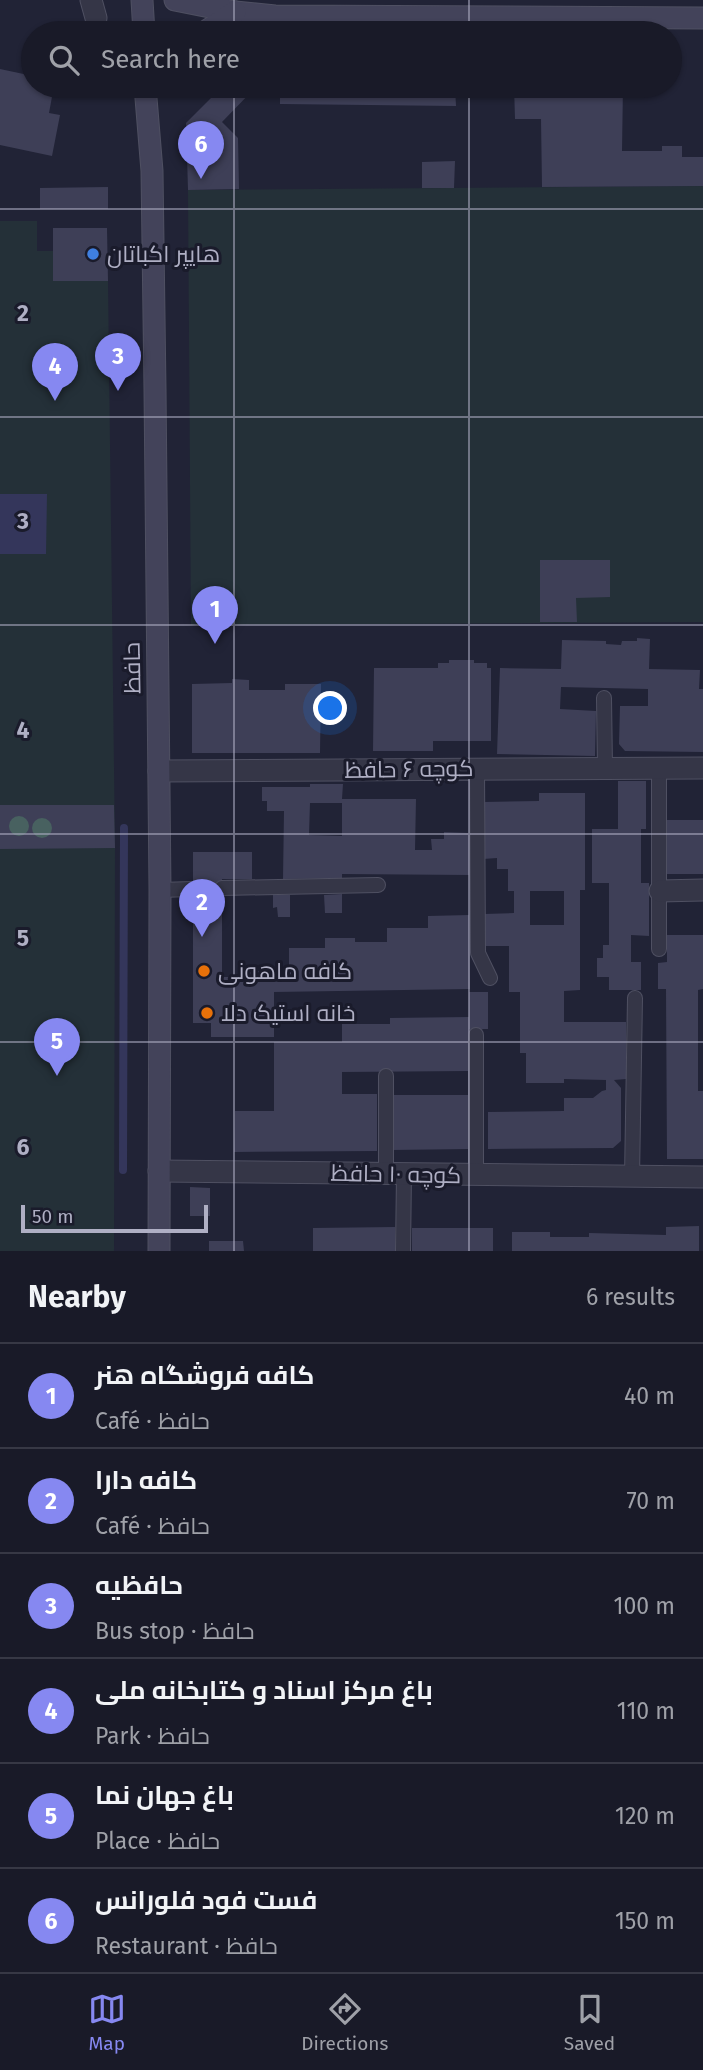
<!DOCTYPE html>
<meta charset="utf-8">
<style>
body{margin:0;font-family:"Fira Sans",Cairo,sans-serif;background:#222330;color:#f1f3f6}
.scale{position:absolute;left:21px;bottom:18px;width:187px;box-sizing:border-box;padding-left:7px;border:4px solid #afafc4;border-top:0;font-size:19px;line-height:24px;white-space:nowrap;color:#afafc4;-webkit-text-stroke:5px #1a1b2b;paint-order:stroke}
.you{position:absolute;left:331px;top:709px;width:24px;height:24px;margin:-18px;border:5px solid #fff;border-radius:50%;background:#1a73e8;box-shadow:0 0 0 10px #1a73e833}
.badge{display:grid;place-items:center;width:46px;height:46px;border-radius:50%;background:#8688f1;color:#fff;font-size:23px;font-weight:700}
.pin{position:absolute;translate:-50% -58px;filter:drop-shadow(0 2px 4px #0008)}
.pin::after{content:'';position:absolute;top:37px;width:24px;height:21px;background:inherit;clip-path:polygon(0 0,100% 0,50% 100%)}
.list{margin:0;padding:0;list-style:none}
h2{display:flex;justify-content:space-between;align-items:center;height:91px;margin:0;padding:0 28px;font-size:30px}
h2 small{font-size:23px;font-weight:400;color:#9fa1a8}
.list li{display:grid;grid-template-columns:46px 1fr auto;gap:21px;align-items:center;box-sizing:border-box;height:105px;padding:0 28px;border-top:2px solid #373845}
.list b{display:block;font-size:26px;white-space:nowrap}
.list p{margin:0;font-size:23px;white-space:nowrap;color:#9fa1a8}
.list em{font-size:23px;font-style:normal;color:#9fa1a8}
.icon{flex:none;width:38px;height:38px;fill:none;stroke:currentColor;stroke-width:2;stroke-linecap:round;stroke-linejoin:round}
.map{position:relative;flex:none;width:703px;height:1251px;overflow:hidden}
.search{position:absolute;background:#191a28;box-shadow:0 2px 5px #0004;left:21px;right:21px;top:21px;height:77px;display:flex;align-items:center;gap:18px;box-sizing:border-box;padding:0 24px;border-radius:38px;color:#9fa1a8;font-size:26px}
.sheet{height:721px;background:#191a28}
nav{display:flex;justify-content:space-around;align-items:center;box-sizing:border-box;height:98px;border-top:2px solid #373845;background:#191a28;font-size:19px;color:#9fa1a8}
nav a{display:grid;justify-items:center;gap:4px}
nav .on{color:#8688f1}
.map>svg:first-child{display:block}
.green{fill:#243038}
.water{fill:#34365b}
.lines{fill:none;stroke-linecap:round;stroke-linejoin:round}
.stream{stroke:#34365b;stroke-width:8}
.building{fill:#3e3f57;fill-rule:evenodd}
.service-casing{stroke:#4f5062;stroke-width:16}
.pedestrian-casing{stroke:#4f5062;stroke-width:23}
.minor-casing{stroke:#4f5062;stroke-width:23}
.secondary-casing{stroke:#4f5062;stroke-width:23}
.service{stroke:#353647;stroke-width:14}
.pedestrian{stroke:#353647;stroke-width:21}
.minor{stroke:#353647;stroke-width:21}
.secondary{stroke:#43435a;stroke-width:21}
.tree{fill:#486160}
.grid{fill:none;stroke:#afafc4;stroke-width:2;stroke-opacity:0.55}
.shop-dot{fill:#3f7fe0;stroke:#1a1b2b;stroke-width:2.5}
.food-dot{fill:#e8710a;stroke:#1a1b2b;stroke-width:2.5}
.labels{text-anchor:middle;dominant-baseline:central;stroke-width:6;stroke-linejoin:round;paint-order:stroke}
.poi-label{font-size:23px;fill:#afafc4;stroke:#1a1b2b;text-anchor:start}
.street-label{font-size:23px;fill:#afafc4;stroke:#1a1b2b}
.grid-label{font-size:23px;text-anchor:middle;font-weight:bold;fill:#afafc4;stroke:#1a1b2b;stroke-width:6;stroke-linejoin:round;paint-order:stroke}
</style>
<div class="map">
<svg width="703" height="1251" viewBox="0 0 703 1251">
<rect width="100%" height="100%" fill="#212336"/>
<!-- green -->
<g class="green">
<polygon points="703,186 703,622 191,625 188,190"/>
<polygon points="0,221 37,221 37,251 53,251 53,281 108,281 115,848 114,1251 0,1251"/>
</g>
<!-- water -->
<polygon class="water" points="0,494 47,494 46,554 0,554"/>
<g class="lines">
<!-- stream -->
<polyline class="stream" points="123,1170 124,828"/>
</g>
<!-- building -->
<g class="building">
<polygon points="0,69 33,76 33,86 54,86 49,113 60,115 52,156 0,145"/>
<polygon points="223,86 257,86 222,122 238,138 239,189 188,190 186,123"/>
<polygon points="280,86 455,86 456,106 280,104"/>
<polygon points="514,86 623,86 622,151 662,151 662,146 682,146 682,157 703,157 703,186 542,187 541,119 515,119"/>
<polygon points="455,161 454,188 422,188 422,162"/>
<polygon points="108,187 108,209 40,209 40,188"/>
<polygon points="53,228 107,228 108,281 53,281"/>
<polygon points="540,560 610,560 610,597 576,598 577,622 540,622"/>
<polygon points="637,638 650,639 649,669 700,670 699,689 703,689 703,752 625,751 619,744 620,706 648,706 648,689 561,687 560,709 596,711 595,756 497,754 500,668 561,669 562,640 606,641 606,644 621,645 622,641 637,641"/>
<polygon points="449,660 474,660 474,663 487,663 487,668 491,668 491,741 433,741 433,751 373,751 374,668 438,668 438,663 449,663"/>
<polygon points="232,679 249,680 249,690 285,690 285,684 321,684 320,753 192,753 192,684 232,683"/>
<polygon points="618,781 646,781 646,829 641,829 641,883 649,883 649,936 631,935 631,962 641,962 641,990 609,990 609,977 597,977 597,958 603,958 603,945 609,945 609,883 592,883 592,829 618,829"/>
<path d="M 310,784 L 343,784 L 342,799 L 416,799 L 415,850 L 432,850 L 431,839 L 444,839 L 444,832 L 469,833 L 469,875 L 342,874 L 342,878 L 283,879 L 284,811 L 267,811 L 267,801 L 262,801 L 262,787 L 310,787 ZM 310,803 L 342,803 L 342,836 L 309,835 Z"/>
<path d="M 539,793 L 585,793 L 585,890 L 580,890 L 580,990 L 564,991 L 564,1022 L 626,1022 L 626,1079 L 614,1080 L 621,1088 L 621,1141 L 613,1148 L 488,1149 L 488,1112 L 564,1111 L 564,1098 L 593,1098 L 602,1091 L 606,1090 L 606,1080 L 564,1079 L 564,1083 L 526,1083 L 526,1053 L 520,1053 L 520,992 L 509,992 L 509,946 L 484,946 L 484,914 L 514,913 L 514,891 L 508,891 L 508,869 L 497,869 L 497,858 L 483,859 L 484,802 L 539,801 ZM 530,891 L 564,891 L 564,925 L 530,925 Z"/>
<polygon points="0,805 114,805 115,848 0,849"/>
<polygon points="666,820 703,820 703,874 667,874"/>
<polygon points="193,852 252,852 252,879 222,879 222,977 241,977 241,971 271,971 271,977 289,977 289,948 325,948 325,938 355,938 355,942 387,942 387,928 428,928 428,916 469,915 470,989 274,992 274,1037 211,1037 211,1023 193,1023"/>
<polygon points="342,894 342,913 325,913 324,895"/>
<polygon points="273,895 290,895 290,917 278,917 277,907 273,908"/>
<polygon points="667,935 703,935 703,989 698,990 698,1091 703,1091 703,1159 667,1159 666,989 658,989 658,963 667,962"/>
<polygon points="469,992 488,992 488,1029 469,1029 469,1071 342,1072 342,1094 377,1094 377,1151 234,1152 235,1111 274,1111 274,1042 342,1042 342,1024 390,1024 390,1018 469,1017"/>
<polygon points="392,1095 469,1095 469,1149 392,1150"/>
<polygon points="190,1187 210,1188 210,1216 190,1216"/>
<polygon points="699,1226 699,1251 512,1251 512,1232 550,1232 550,1237 589,1237 589,1233 666,1235 666,1227"/>
<polygon points="395,1227 395,1251 313,1251 313,1228"/>
<rect x="412" y="1228" width="81" height="23"/>
<polygon points="209,1241 243,1241 244,1251 209,1251"/>
</g>
<g class="lines">
<defs>
<g id="service">
<polyline points="604,698 605,767"/>
<polyline points="477,768 478,953 490,978"/>
<polyline points="222,888 378,885"/>
<polyline points="160,890 192,889"/>
<polyline points="659,949 659,767"/>
<polyline points="386,1076 386,1173"/>
<polyline points="476,1175 476,1035"/>
<polyline points="632,1177 635,998"/>
<polyline points="403,1251 404,1174"/>
</g>
<polyline id="pedestrian" points="91,0 96,18"/>
<g id="minor">
<polyline points="159,771 703,768"/>
<polyline points="660,891 703,890"/>
<polyline points="159,1171 703,1177"/>
</g>
<g id="secondary">
<polyline points="142,0 144,33"/>
<polyline points="175,0 235,12 275,16 703,18"/>
<polyline points="203,33 235,12"/>
<polyline points="145,86 152,171 155,389 160,890 159,1251"/>
</g>
</defs>
<!-- service casing -->
<use href="#service" class="service-casing"/>
<!-- pedestrian casing -->
<use href="#pedestrian" class="pedestrian-casing"/>
<!-- minor casing -->
<use href="#minor" class="minor-casing"/>
<!-- secondary casing -->
<use href="#secondary" class="secondary-casing"/>
<!-- service -->
<use href="#service" class="service"/>
<!-- pedestrian -->
<use href="#pedestrian" class="pedestrian"/>
<!-- minor -->
<use href="#minor" class="minor"/>
<!-- secondary -->
<use href="#secondary" class="secondary"/>
</g>
<!-- trees -->
<g class="tree">
<circle cx="19" cy="826" r="10"/>
<circle cx="42" cy="828" r="10"/>
</g>
<!-- grid -->
<path class="grid" d="M 234,0 L 234,33M 469,0 L 469,33M 234,86 L 234,1251M 469,86 L 469,1251M 0,209 L 703,209M 0,417 L 703,417M 0,625 L 703,625M 0,834 L 703,834M 0,1042 L 703,1042"/>
<!-- markers -->
<circle class="shop-dot" cx="93" cy="254" r="7"/>
<g class="food-dot">
<circle cx="204" cy="971" r="7"/>
<circle cx="207" cy="1013" r="7"/>
</g>
<g class="labels">
<!-- poi labels -->
<g class="poi-label">
<text x="107" y="254">هایپر اکباتان</text>
<text x="218" y="971">کافه ماهونی</text>
<text x="221" y="1013">خانه استیک دلا</text>
</g>
<!-- street labels -->
<g class="street-label">
<text transform="translate(132 668) rotate(-91)">حافظ</text>
<text transform="translate(409 769) rotate(-1)">کوچه ۶ حافظ</text>
<text transform="translate(396 1174) rotate(1)">کوچه ۱۰ حافظ</text>
</g>
</g>
<g class="grid-label">
<text x="23" y="321">2</text>
<text x="23" y="529">3</text>
<text x="23" y="738">4</text>
<text x="23" y="946">5</text>
<text x="23" y="1155">6</text>
</g>
</svg>
<div class="scale">50 m</div>
<div class="you"></div>
<div class="pin badge" style="left:215px;top:644px">1</div>
<div class="pin badge" style="left:202px;top:937px">2</div>
<div class="pin badge" style="left:118px;top:391px">3</div>
<div class="pin badge" style="left:55px;top:401px">4</div>
<div class="pin badge" style="left:57px;top:1076px">5</div>
<div class="pin badge" style="left:201px;top:179px">6</div>
<div class="search"><svg class="icon" aria-label="search" viewBox="0 0 24 24"><circle cx="10" cy="10" r="6"/><path d="M15 15l6 6"/></svg>Search here</div>
</div>
<section class="sheet">
<h2>Nearby<small>6 results</small></h2>
<ul class="list">
<li><span class="badge">1</span><div><b>کافه فروشگاه هنر</b><p>Café · حافظ</p></div><em>40 m</em></li>
<li><span class="badge">2</span><div><b>کافه دارا</b><p>Café · حافظ</p></div><em>70 m</em></li>
<li><span class="badge">3</span><div><b>حافظیه</b><p>Bus stop · حافظ</p></div><em>100 m</em></li>
<li><span class="badge">4</span><div><b>باغ مرکز اسناد و کتابخانه ملی</b><p>Park · حافظ</p></div><em>110 m</em></li>
<li><span class="badge">5</span><div><b>باغ جهان نما</b><p>Place · حافظ</p></div><em>120 m</em></li>
<li><span class="badge">6</span><div><b>فست فود فلورانس</b><p>Restaurant · حافظ</p></div><em>150 m</em></li>
</ul>
</section>
<nav>
<a class="on"><svg class="icon" aria-label="map" viewBox="0 0 24 24"><path d="M3 6l6-2 6 2 6-2v14l-6 2-6-2-6 2zM9 4v14M15 6v14"/></svg>Map</a>
<a><svg class="icon" aria-label="directions" viewBox="0 0 24 24"><path d="M12 3l9 9-9 9-9-9zM9 14v-3h6M13 9l2 2-2 2"/></svg>Directions</a>
<a><svg class="icon" aria-label="saved" viewBox="0 0 24 24"><path d="M7 4h10v16l-5-4-5 4z"/></svg>Saved</a>
</nav>
